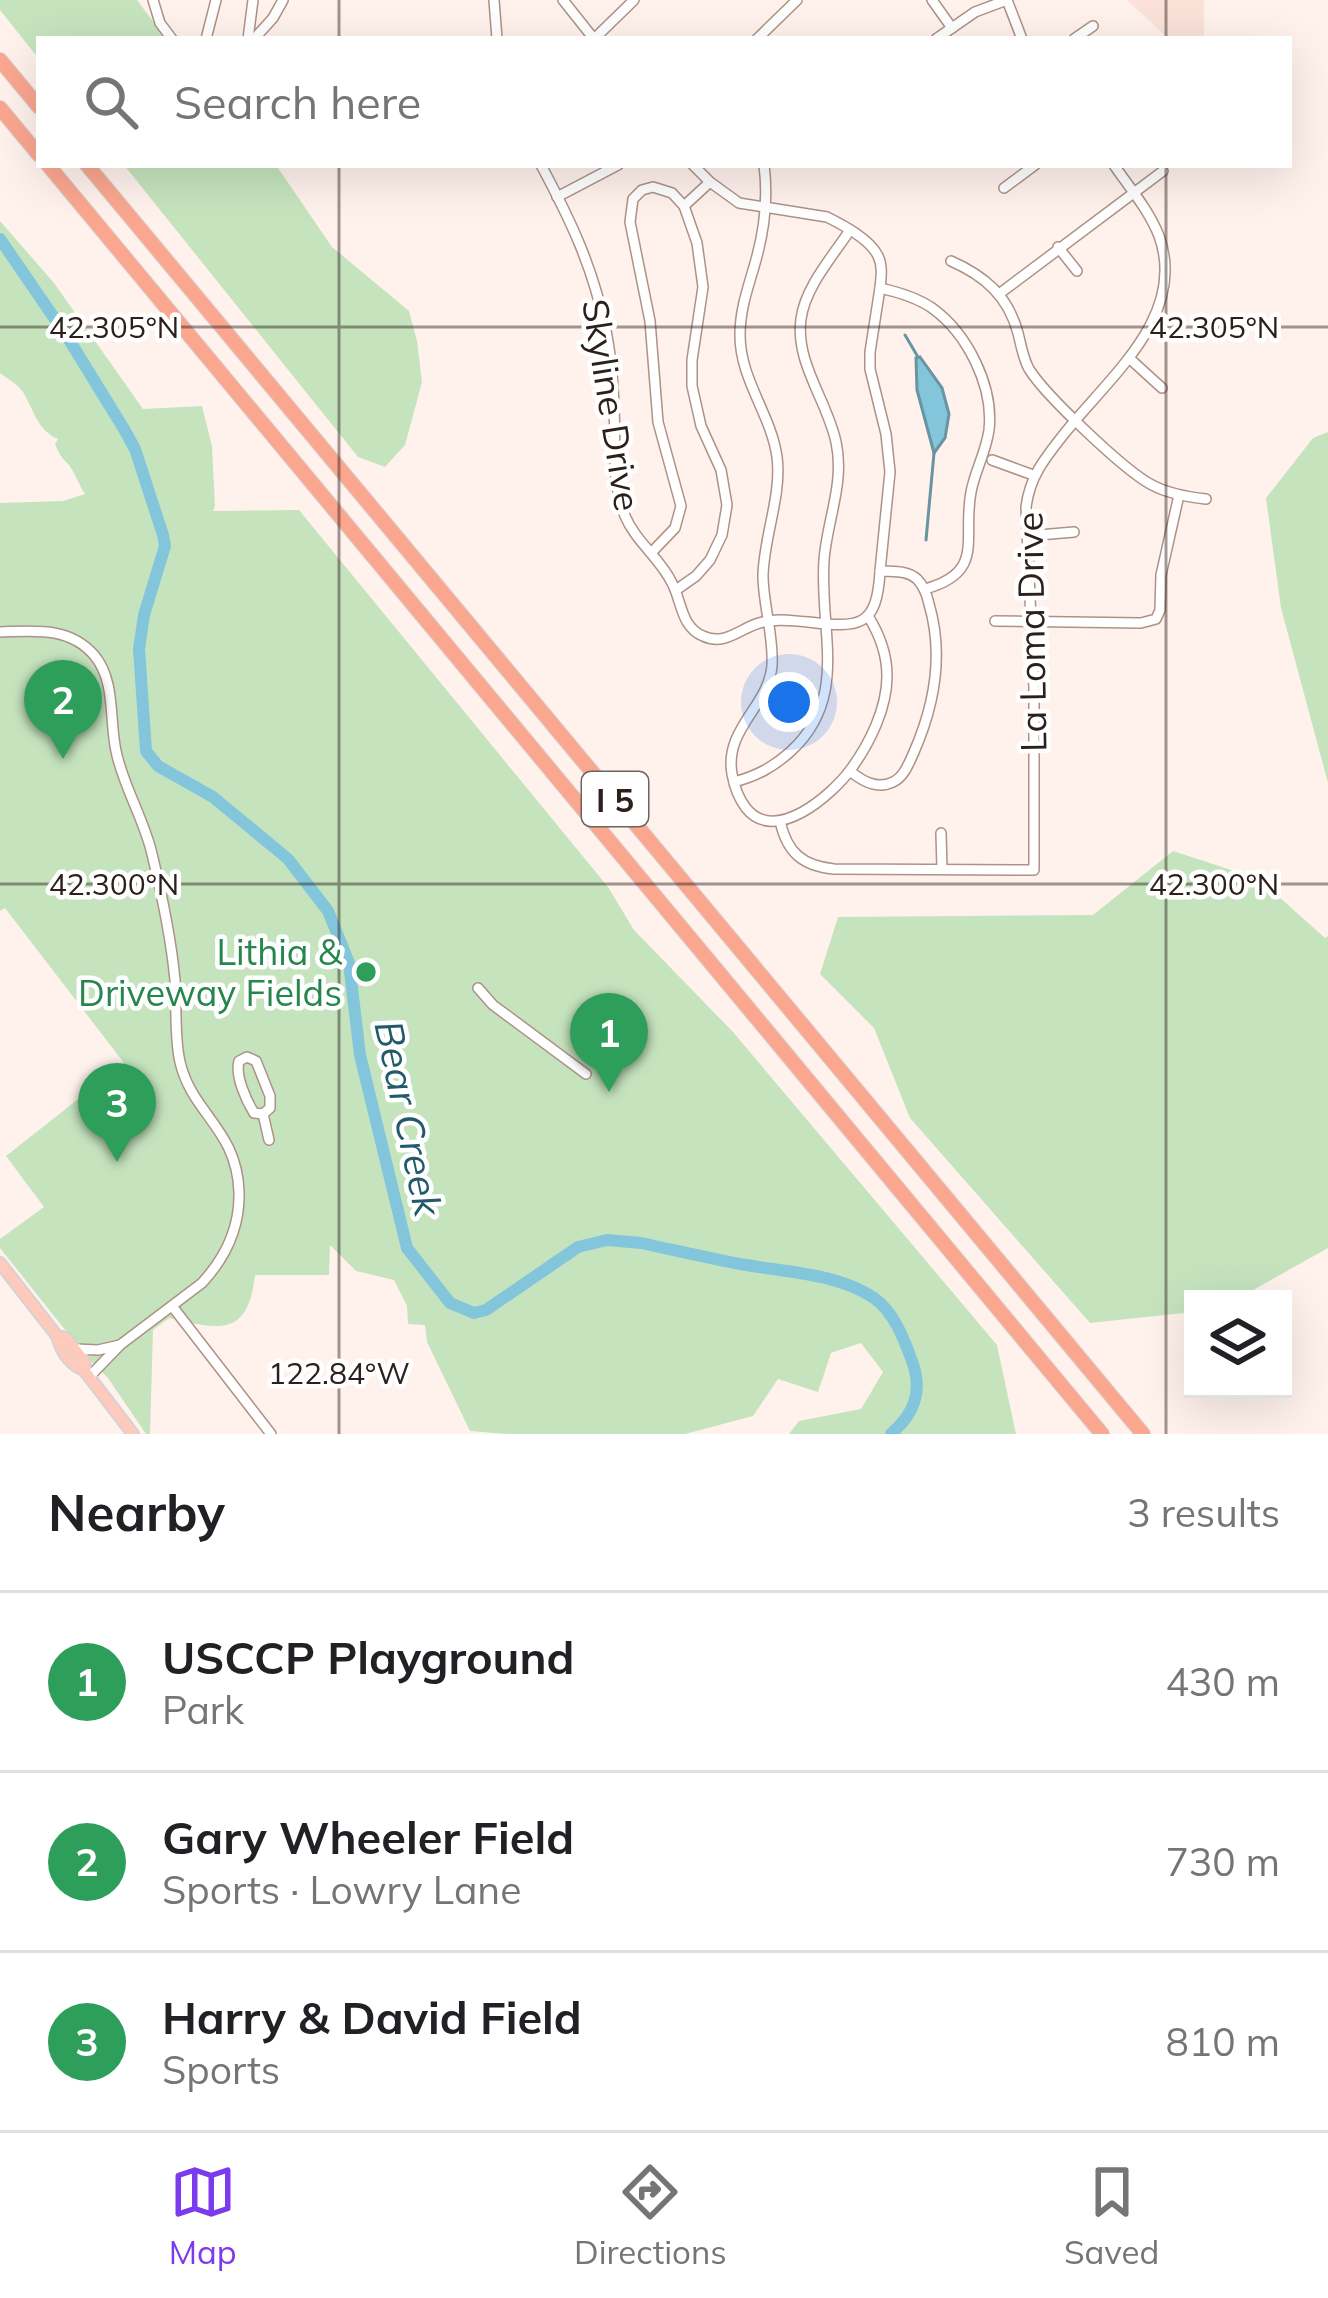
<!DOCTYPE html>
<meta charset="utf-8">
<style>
body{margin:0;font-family:Mulish,sans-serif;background:#f2f2f2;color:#202124}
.controls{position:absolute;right:36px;bottom:36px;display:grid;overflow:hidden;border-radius:0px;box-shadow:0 12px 48px #0002}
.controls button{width:108px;height:108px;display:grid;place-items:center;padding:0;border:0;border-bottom:3px solid #e0e0e0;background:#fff;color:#202124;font:60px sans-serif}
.you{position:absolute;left:789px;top:702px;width:42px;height:42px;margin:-30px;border:9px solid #fff;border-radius:50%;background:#1a73e8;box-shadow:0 0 0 18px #1a73e833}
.badge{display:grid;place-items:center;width:78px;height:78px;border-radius:50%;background:#7c3aed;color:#fff;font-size:39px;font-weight:700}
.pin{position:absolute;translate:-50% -99px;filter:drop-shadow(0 3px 6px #0008)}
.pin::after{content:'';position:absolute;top:63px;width:42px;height:36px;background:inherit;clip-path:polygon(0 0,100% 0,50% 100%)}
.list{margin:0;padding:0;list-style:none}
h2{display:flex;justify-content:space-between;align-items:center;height:156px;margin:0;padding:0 48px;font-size:51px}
h2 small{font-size:39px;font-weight:400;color:#757577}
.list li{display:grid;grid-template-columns:78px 1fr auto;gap:36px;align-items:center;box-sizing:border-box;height:180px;padding:0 48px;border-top:3px solid #e0e0e0}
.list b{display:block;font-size:45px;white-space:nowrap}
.list p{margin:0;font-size:39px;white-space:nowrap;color:#757577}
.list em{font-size:39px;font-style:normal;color:#757577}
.icon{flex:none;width:66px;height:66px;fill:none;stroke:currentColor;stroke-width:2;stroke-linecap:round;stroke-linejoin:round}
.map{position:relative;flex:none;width:1328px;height:1434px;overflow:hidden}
.search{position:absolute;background:#fff;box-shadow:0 12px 48px #0002;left:36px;right:36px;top:36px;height:132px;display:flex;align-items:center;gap:30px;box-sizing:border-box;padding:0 42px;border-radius:0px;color:#757577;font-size:45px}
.sheet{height:696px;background:#fff}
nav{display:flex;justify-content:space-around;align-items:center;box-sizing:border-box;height:168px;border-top:3px solid #e0e0e0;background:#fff;font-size:33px;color:#757577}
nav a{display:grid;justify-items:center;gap:6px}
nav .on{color:#7c3aed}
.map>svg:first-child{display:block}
.built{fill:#fae2d9}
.green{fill:#c5e4be}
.water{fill:#83c6dc;stroke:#6994a2;stroke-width:3}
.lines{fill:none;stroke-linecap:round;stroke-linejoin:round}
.stream{stroke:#6994a2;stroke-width:3}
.river{stroke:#83c6dc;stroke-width:12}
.minor-casing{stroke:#ae9187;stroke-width:12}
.major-casing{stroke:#d5d2d2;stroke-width:14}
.highway-casing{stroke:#d5d2d2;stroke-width:16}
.minor{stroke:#fff;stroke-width:9}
.major{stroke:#fdcabc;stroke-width:10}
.highway{stroke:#fba790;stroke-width:14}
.ticks{fill:none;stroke:#2c201c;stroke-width:3;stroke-opacity:0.45}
.leisure-dot{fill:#2e9e5b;stroke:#fff;stroke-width:4.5}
.labels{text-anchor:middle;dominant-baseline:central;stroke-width:9;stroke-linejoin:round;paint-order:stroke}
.shield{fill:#fff;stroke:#6b6360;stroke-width:3}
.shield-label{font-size:33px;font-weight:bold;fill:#2c201c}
.street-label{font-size:36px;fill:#2c201c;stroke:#fff}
.leisure-label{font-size:36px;fill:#27864d;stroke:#fff;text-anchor:end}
.water-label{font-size:39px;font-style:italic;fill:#235a6a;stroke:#fff}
.ticks-label{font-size:30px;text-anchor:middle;fill:#2c201c;stroke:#fff;stroke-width:9;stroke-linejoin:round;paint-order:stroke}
</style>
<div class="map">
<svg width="1328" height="1434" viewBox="0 0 1328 1434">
<rect width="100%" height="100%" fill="#fff2ed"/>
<!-- built -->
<polygon class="built" points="1127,0 1204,0 1204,39 1169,39"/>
<!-- green -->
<g class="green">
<polygon points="0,0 137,0 166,39 39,39 39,59 0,10"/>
<polygon points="124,165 276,165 332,247 409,311 417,341 422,382 405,445 385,467 358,457"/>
<path d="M 0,221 L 54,283 L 143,409 L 202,406 L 212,446 L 215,506 L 213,511 L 299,510 L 608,887 L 634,930 L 733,1032 L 997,1345 L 1016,1434 L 789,1434 L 799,1421 L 861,1409 L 883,1372 L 861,1343 L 831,1353 L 818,1392 L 778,1379 L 753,1416 L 685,1434 L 507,1434 L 470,1431 L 427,1342 L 425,1325 L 408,1324 L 407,1306 L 394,1280 L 356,1271 L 330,1245 L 329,1275 L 255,1275 C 248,1337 221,1330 169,1318 L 153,1330 L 150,1434 L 146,1434 L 108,1378 L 85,1355 L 0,1248 L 0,1239 L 44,1207 L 6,1156 L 124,1063 L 5,908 L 0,911 L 0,503 L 63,501 L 85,494 C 79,485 75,473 69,465 C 62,458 59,454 55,444 L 58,439 C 37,430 34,410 23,392 C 17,384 8,379 0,373 Z"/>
<polygon points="1328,432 1328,783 1281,608 1266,498 1313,438"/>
<polygon points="1173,851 1259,879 1325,938 1328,936 1328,1248 1237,1299 1193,1299 1193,1312 1090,1323 910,1118 874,1028 820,974 838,917 1093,915"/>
</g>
<!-- water -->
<polygon class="water" points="920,357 942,388 949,414 945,438 934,453 917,390 916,358"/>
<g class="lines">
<!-- stream -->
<g class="stream">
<polyline points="905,335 918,357"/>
<polyline points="926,540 934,453"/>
</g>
<!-- river -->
<path class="river" d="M 0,239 L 68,338 L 124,429 L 135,449 L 163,535 L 165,546 L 144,615 L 139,649 L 146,751 L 158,766 L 213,797 L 288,859 L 328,911 L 349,963 L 360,1055 L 407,1248 L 450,1303 L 474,1313 L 486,1310 L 578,1247 L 607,1240 L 641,1243 C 674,1250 707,1258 740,1264 C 784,1272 837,1273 874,1298 C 894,1312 904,1339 912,1361 C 923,1391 915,1413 891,1434"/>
<defs>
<g id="minor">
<polyline points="153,0 160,23 172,39"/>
<polyline points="494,0 497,39"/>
<polyline points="563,0 594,39 634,0"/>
<polyline points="932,0 952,28"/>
<polyline points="1007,0 1022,39"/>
<polyline points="206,39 216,0"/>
<polyline points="248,39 253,0"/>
<polyline points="254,39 273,18 283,0"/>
<polyline points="757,39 797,0"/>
<polyline points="936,39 975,12 1007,0"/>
<polyline points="1074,39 1093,26"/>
<path d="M 541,165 C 570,219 592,265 605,326 C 611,353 613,380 614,408 C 616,444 611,482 625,516 C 636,542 660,558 672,583 C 682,602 681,627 703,636 C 726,647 742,626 763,622 C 778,618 793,621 808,622 C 859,628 877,628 880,571 C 893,572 907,570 917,579 C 924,586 927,595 929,604 C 944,655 935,704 914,752 C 909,763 904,777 893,782 C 877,790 862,781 850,771"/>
<path d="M 693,165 L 710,182 L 739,203 L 827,217 C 843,225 870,239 878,256 C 883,266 881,278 880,288"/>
<path d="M 764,165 C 768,196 765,226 757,256 C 750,283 740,306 740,335 C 740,380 771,414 777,457 C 782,495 764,536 763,575 C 763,605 774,636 772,666 C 768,707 724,729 732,774 C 734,785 739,799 746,808 C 775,845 832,795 851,769 C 870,743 887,708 887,676 C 887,654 880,635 868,616"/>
<polyline points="1004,188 1035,165"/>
<polyline points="557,197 618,165"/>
<polyline points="684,206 710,182"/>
<polyline points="1058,247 1077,271"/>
<path d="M 951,261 C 985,276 1008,296 1018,333 C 1021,345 1023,358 1029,369 C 1045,395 1125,471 1152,485 C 1169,494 1187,497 1206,499"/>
<polyline points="999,294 1163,171"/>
<polyline points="1129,358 1162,388"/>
<polyline points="992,460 1033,475"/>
<polyline points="1027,536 1074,532"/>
<polyline points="651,553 675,528 681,506 658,422 650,321 630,222 633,199 642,190 653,187 672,193 684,206 697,243 703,287 692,360 692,386 701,426 721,470 727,505 722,535 710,560 696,576 676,590"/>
<path d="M 880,571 L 890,472 L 886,434 L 870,369 L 870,352 L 880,288 C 898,292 916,297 932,308 C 967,333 994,386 989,430 C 986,452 975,471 971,492 C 962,539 986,572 925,589"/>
<polyline points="995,621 1141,623 1156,619 1160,610 1161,575 1179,495"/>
<path d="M 0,632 C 33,631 69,626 94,655 C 116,681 109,719 116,751 C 123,786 144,819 152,854 C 162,895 171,938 175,980 C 177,1007 174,1035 180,1062 C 192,1114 237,1129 239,1192 C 240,1227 225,1258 202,1283 L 120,1345 L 89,1377"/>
<path d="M 734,782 C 757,776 773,767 790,752 C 850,698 819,631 824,560 C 827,520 845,483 836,442 C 827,400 795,363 801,319 C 805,287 833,256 850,230"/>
<path d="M 780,821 C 787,853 803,866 834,869 L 1034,870 L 1034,688 L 1026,507 C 1030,476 1045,458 1064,434 C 1108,378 1188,316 1159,236 C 1149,210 1129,187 1114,165"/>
<polyline points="941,833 942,869"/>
<polyline points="478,988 493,1005 586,1074"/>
<path d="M 263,1114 L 270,1108 L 270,1096 L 256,1061 L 247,1057 L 239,1061 C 235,1076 246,1100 254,1113 L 263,1114 L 269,1140"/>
<polyline points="172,1306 271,1434"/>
<polyline points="75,1349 98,1350 120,1345"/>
</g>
<g id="major">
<path d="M 0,1263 L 57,1336 C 61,1351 69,1364 84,1370 L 133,1434"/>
<polyline points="57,1336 66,1338 85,1362 84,1370"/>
</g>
<g id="highway">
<polyline points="0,60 39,107"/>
<polyline points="0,108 39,155"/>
<polyline points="48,165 1102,1434"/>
<polyline points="87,165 1143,1434"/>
</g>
</defs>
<!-- minor casing -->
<use href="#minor" class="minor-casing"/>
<!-- major casing -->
<use href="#major" class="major-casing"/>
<!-- highway casing -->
<use href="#highway" class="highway-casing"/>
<!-- minor -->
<use href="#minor" class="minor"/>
<!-- major -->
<use href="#major" class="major"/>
<!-- highway -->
<use href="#highway" class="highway"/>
</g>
<!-- ticks -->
<path class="ticks" d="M 339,0 L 339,39M 1166,0 L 1166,39M 339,165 L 339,1434M 1166,165 L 1166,1434M 0,327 L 1328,327M 0,884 L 1328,884"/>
<!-- markers -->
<circle class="leisure-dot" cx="366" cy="972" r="12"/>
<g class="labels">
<!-- shield labels -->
<rect class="shield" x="582" y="772" width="66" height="54" rx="9"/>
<g class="shield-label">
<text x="615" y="799">I 5</text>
</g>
<!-- street labels -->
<g class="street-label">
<text transform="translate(612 405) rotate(81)">Skyline Drive</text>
<text transform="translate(1031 632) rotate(-91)">La Loma Drive</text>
</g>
<!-- leisure labels -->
<g class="leisure-label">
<text x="342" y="951">Lithia &amp;<tspan x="342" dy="41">Driveway Fields</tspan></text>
</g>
<!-- water labels -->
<g class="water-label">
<text transform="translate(409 1118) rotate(78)">Bear Creek</text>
</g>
</g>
<g class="ticks-label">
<text x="114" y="338">42.305°N</text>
<text x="1214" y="338">42.305°N</text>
<text x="114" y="895">42.300°N</text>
<text x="1214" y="895">42.300°N</text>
<text x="339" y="1384">122.84°W</text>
</g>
</svg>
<div class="controls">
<button><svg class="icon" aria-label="layers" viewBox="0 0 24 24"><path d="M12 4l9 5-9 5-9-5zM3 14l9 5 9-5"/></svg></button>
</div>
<div class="you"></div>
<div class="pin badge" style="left:609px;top:1092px;background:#2e9e5b">1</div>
<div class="pin badge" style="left:63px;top:759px;background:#2e9e5b">2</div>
<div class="pin badge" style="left:117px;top:1162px;background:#2e9e5b">3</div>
<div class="search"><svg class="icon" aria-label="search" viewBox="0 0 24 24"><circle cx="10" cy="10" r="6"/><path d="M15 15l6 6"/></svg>Search here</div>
</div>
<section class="sheet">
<h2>Nearby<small>3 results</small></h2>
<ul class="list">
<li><span class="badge" style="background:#2e9e5b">1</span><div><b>USCCP Playground</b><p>Park</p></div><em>430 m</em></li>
<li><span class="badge" style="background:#2e9e5b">2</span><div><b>Gary Wheeler Field</b><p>Sports · Lowry Lane</p></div><em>730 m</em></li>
<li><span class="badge" style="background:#2e9e5b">3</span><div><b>Harry &amp; David Field</b><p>Sports</p></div><em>810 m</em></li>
</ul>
</section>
<nav>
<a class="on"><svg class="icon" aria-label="map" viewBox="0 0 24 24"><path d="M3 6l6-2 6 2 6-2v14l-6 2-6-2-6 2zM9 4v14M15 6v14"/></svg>Map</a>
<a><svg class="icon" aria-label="directions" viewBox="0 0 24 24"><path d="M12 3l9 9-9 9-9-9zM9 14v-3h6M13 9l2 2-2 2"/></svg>Directions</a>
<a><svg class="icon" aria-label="saved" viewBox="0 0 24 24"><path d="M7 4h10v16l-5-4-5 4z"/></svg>Saved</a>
</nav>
